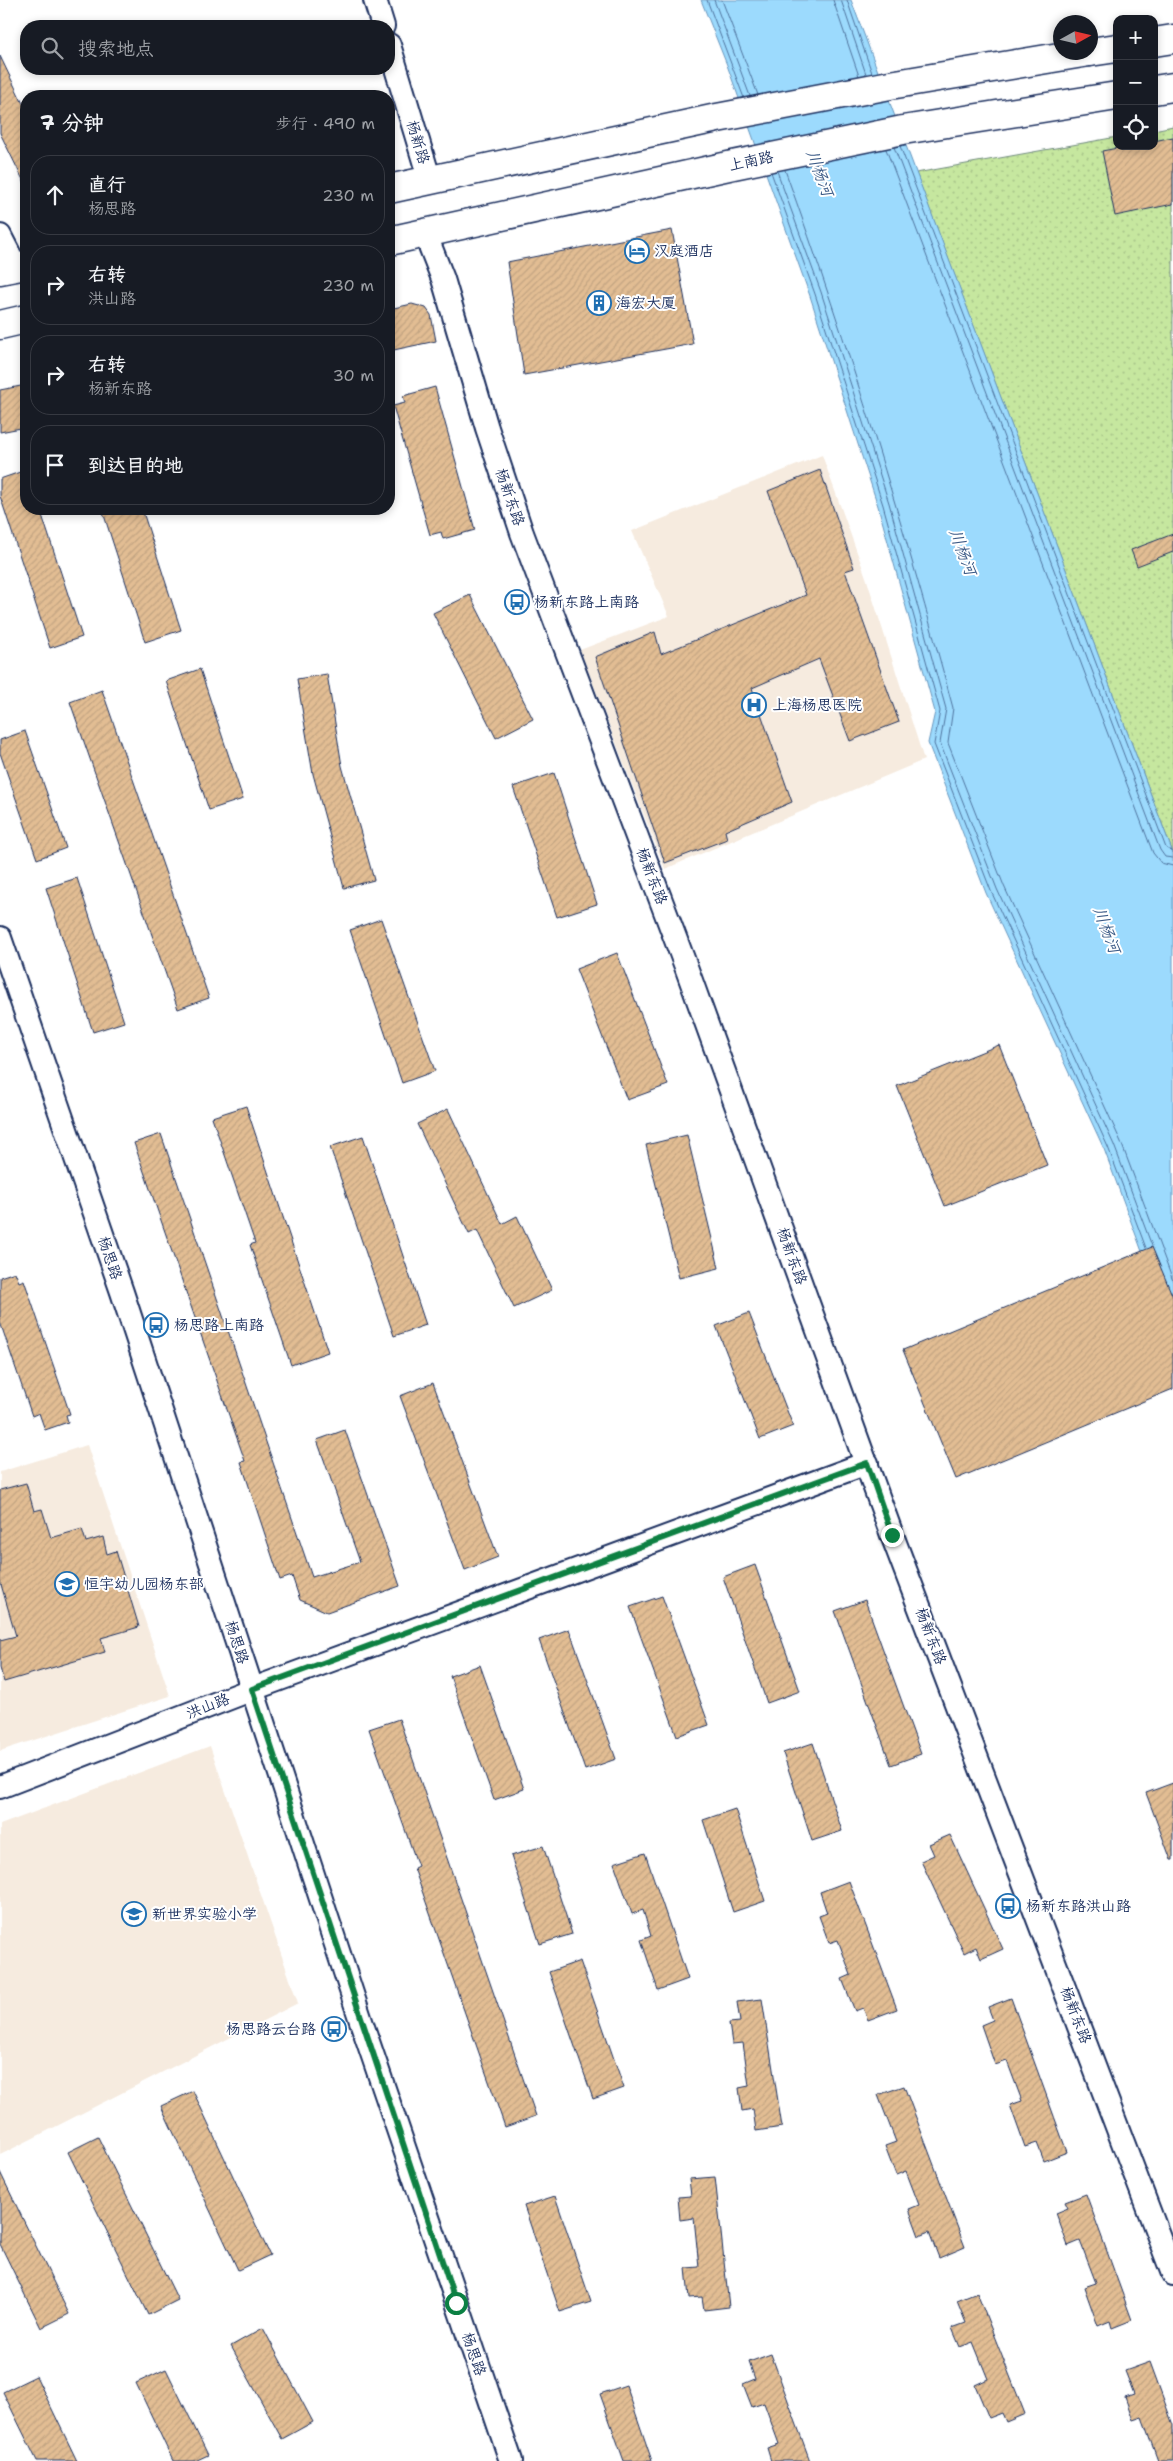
<!DOCTYPE html>
<html lang="zh">
<meta charset="utf-8">
<style>
body{margin:0;font-family:"Shantell Sans","LXGW WenKai TC",sans-serif;background:#20242c;color:#f1f3f6}
.controls{position:absolute;right:15px;top:15px;display:grid;overflow:hidden;border-radius:10px;box-shadow:0 2px 8px #0003}
.controls button{width:45px;height:45px;display:grid;place-items:center;padding:0;border:0;border-bottom:1px solid #363941;background:#171b24;color:#f1f3f6;font:25px sans-serif}
.compass{position:absolute;left:1053px;top:15px;width:45px;height:45px;border-radius:50%;background:#171b24;box-shadow:0 2px 8px #0003;rotate:82deg}
.stop{position:absolute;width:15px;height:15px;margin:-11px;border:4px solid #0b8043;border-radius:50%;background:#fff}
.stop.end{background:#0b8043;border-color:#fff;box-shadow:0 1px 5px #0008}
.list{margin:0;padding:0;list-style:none}
h2{display:flex;justify-content:space-between;align-items:center;height:65px;margin:0;padding:0 20px;font-size:21px}
h2 small{font-size:16px;font-weight:400;color:#9ea1a6}
.list li{display:grid;grid-template-columns:32px 1fr auto;gap:15px;align-items:center;box-sizing:border-box;height:80px;margin:0 10px 10px;padding:0 10px;border:1px solid #363941;border-radius:20px}
.list b{display:block;font-size:19px;white-space:nowrap}
.list p{margin:0;font-size:16px;white-space:nowrap;color:#9ea1a6}
.list em{font-size:16px;font-style:normal;color:#9ea1a6}
.icon{flex:none;width:28px;height:28px;fill:none;stroke:currentColor;stroke-width:2;stroke-linecap:round;stroke-linejoin:round}
.map{position:relative;flex:none;width:1173px;height:2461px;overflow:hidden}
.search{position:absolute;background:#171b24;box-shadow:0 2px 8px #0003;left:20px;top:20px;width:375px;height:55px;display:flex;align-items:center;gap:12px;box-sizing:border-box;padding:0 18px;border-radius:20px;color:#9ea1a6;font-size:19px}
.panel{position:absolute;background:#171b24;box-shadow:0 2px 8px #0003;left:20px;top:90px;width:375px;height:425px;border-radius:20px}
.map>svg:first-child{display:block}
.built{fill:#f6ebdf}
.grass{fill:url(#grass-dots);stroke:#708b7e}
.water{fill:#9cdafd;stroke:#6896bd}
.lines{fill:none;stroke-linecap:round;stroke-linejoin:round}
.shore{stroke:#4f739e;stroke-width:1}
.building{fill:url(#building-hatch);stroke:#1b2f5e}
.minor-casing{stroke:#1b2f5e;stroke-width:26}
.major-casing{stroke:#1b2f5e;stroke-width:31}
.minor{stroke:#fff;stroke-width:22}
.major{stroke:#fff;stroke-width:28}
.route{stroke:#0b8043;stroke-width:6}
.labels{text-anchor:middle;dominant-baseline:central;stroke-width:4;stroke-linejoin:round;paint-order:stroke}
.street-label{font-size:15px;fill:#1b2f5e;stroke:#fff}
.poi-label{font-size:15px;fill:#1b2f5e;stroke:#fff;text-anchor:start}
.water-label{font-size:16px;font-style:italic;fill:#3b5a86;stroke:#fff}
</style>
<div class="map">
<svg width="1173" height="2461" viewBox="0 0 1173 2461">
<defs>
<pattern id="grass-dots" width="8" height="8" patternUnits="userSpaceOnUse" patternTransform="scale(1.25)"><rect width="8" height="8" fill="#c6e79f"/><path d="M2 2h.1M6 6h.1" fill="none" stroke="#aac68b" stroke-width="1.8" stroke-linecap="round"/></pattern>
<pattern id="building-hatch" width="6" height="6" patternUnits="userSpaceOnUse" patternTransform="scale(1.25)"><rect width="6" height="6" fill="#e2bd93"/><path d="M-1 1l2-2M0 6l6-6M5 7l2-2" fill="none" stroke="#c1a381"/></pattern>
</defs>
<rect width="100%" height="100%" fill="#fff"/>
<filter id="ink" filterUnits="userSpaceOnUse"><feTurbulence type="fractalNoise" baseFrequency=".02" numOctaves="2"/><feDisplacementMap in="SourceGraphic" scale="10" xChannelSelector="R" yChannelSelector="G"/><feConvolveMatrix kernelMatrix="1 2 1 2 8 2 1 2 1" color-interpolation-filters="sRGB"/></filter>
<g filter="url(#ink)">
<!-- built -->
<g class="built">
<polygon points="822,455 866,577 924,760 665,869 580,650 669,616 632,531"/>
<polygon points="87,1445 170,1696 0,1751 0,1472"/>
<polygon points="210,1746 298,2003 0,2155 0,1825"/>
</g>
<!-- grass -->
<polygon class="grass" points="1173,126 1173,853 916,173 1117,137 1117,146 1154,146 1154,130"/>
<!-- water -->
<polygon class="water" points="701,0 851,0 1173,853 1173,1335 1104,1149 986,893 928,743 935,712 878,506 810,296 727,65"/>
<g class="lines">
<!-- shore -->
<g class="shore">
<polyline points="707,0 744,98"/>
<polyline points="714,0 750,96"/>
<polyline points="722,0 758,95"/>
<polyline points="833,0 859,76"/>
<polyline points="841,0 866,74"/>
<polyline points="847,0 872,73"/>
<polyline points="900,146 1166,848 1173,852"/>
<polyline points="894,147 1160,850 1165,857 1173,858"/>
<polyline points="886,149 1153,853 1161,863 1173,866"/>
<path d="M 785,170 C 849,347 904,525 953,708 L 948,743 L 1004,886 L 1121,1142 L 1173,1281"/>
<polyline points="777,171 821,292 889,503 946,709 940,743 997,889 1114,1145 1152,1246"/>
<polyline points="771,172 815,294 883,505 940,711 934,744 991,891 1108,1147 1146,1248"/>
</g>
</g>
<!-- building -->
<g class="building">
<polygon points="0,56 26,110 26,186 0,133"/>
<polygon points="1173,137 1173,204 1115,216 1102,151 1128,146 1154,146 1154,141"/>
<polygon points="672,230 693,344 524,375 507,262"/>
<polygon points="412,304 426,308 431,315 436,341 389,351 389,309"/>
<polygon points="26,385 26,427 0,432 0,390"/>
<polygon points="435,387 475,530 443,539 441,532 430,535 393,406 405,403 403,396"/>
<polygon points="26,470 26,509 40,509 82,637 50,648 0,496 0,479"/>
<polygon points="820,470 854,568 845,571 899,722 850,741 819,659 752,688 792,802 725,831 727,839 665,863 595,657 655,632 661,654 806,595 768,491"/>
<polygon points="102,509 142,509 181,630 145,642"/>
<polygon points="1173,534 1173,552 1137,566 1131,550"/>
<polygon points="470,595 533,719 496,738 433,613"/>
<polygon points="200,669 243,799 209,810 166,681"/>
<polygon points="327,674 342,766 374,880 344,888 313,774 297,679"/>
<polygon points="102,690 209,998 178,1009 70,702"/>
<polygon points="25,731 66,848 37,859 0,753 0,740"/>
<polygon points="554,773 597,904 557,917 513,787"/>
<polygon points="77,878 124,1022 93,1032 46,888"/>
<polygon points="381,919 435,1071 402,1083 350,930"/>
<polygon points="617,953 668,1085 627,1100 576,969"/>
<polygon points="999,1045 1047,1165 945,1206 897,1086"/>
<polygon points="246,1106 328,1352 291,1365 250,1245 255,1243 212,1117"/>
<polygon points="448,1109 502,1224 517,1216 552,1290 514,1308 477,1230 469,1234 417,1124"/>
<polygon points="161,1134 312,1577 360,1562 317,1440 345,1430 400,1586 327,1612 300,1600 292,1576 280,1580 241,1462 245,1461 134,1143"/>
<polygon points="687,1135 719,1268 679,1278 646,1145"/>
<polygon points="363,1136 426,1325 394,1336 330,1147"/>
<polygon points="1152,1247 1173,1297 1173,1389 956,1479 903,1350"/>
<polygon points="15,1272 19,1282 24,1280 70,1414 66,1415 68,1422 45,1430 39,1413 32,1416 0,1322 0,1277"/>
<polygon points="749,1313 793,1426 760,1439 716,1326"/>
<polygon points="433,1383 498,1557 465,1570 400,1396"/>
<polygon points="26,1483 34,1511 42,1509 51,1538 82,1529 86,1542 103,1537 107,1554 116,1551 139,1627 101,1638 105,1652 4,1682 0,1668 0,1640 16,1636 0,1581 0,1490"/>
<polygon points="755,1565 800,1691 767,1703 723,1577"/>
<polygon points="662,1596 709,1725 677,1736 630,1607"/>
<polygon points="865,1600 921,1754 891,1765 835,1611"/>
<polygon points="569,1629 616,1759 585,1770 539,1640"/>
<polygon points="480,1665 524,1789 494,1800 450,1676"/>
<polygon points="399,1719 536,2116 505,2127 414,1868 418,1866 369,1729"/>
<polygon points="813,1743 842,1831 812,1841 783,1753"/>
<polygon points="1173,1783 1173,1860 1171,1860 1146,1793"/>
<polygon points="735,1809 765,1901 733,1912 703,1820"/>
<polygon points="950,1835 1003,1949 981,1959 976,1947 964,1953 921,1861 934,1855 929,1844"/>
<polygon points="543,1846 572,1934 540,1944 511,1856"/>
<polygon points="645,1853 688,1979 658,1990 641,1940 651,1936 643,1910 632,1914 614,1863"/>
<polygon points="849,1881 897,2009 868,2020 863,2008 855,2011 842,1979 851,1975 838,1940 829,1943 819,1916 827,1913 820,1892"/>
<polygon points="580,1961 624,2088 593,2099 549,1972"/>
<polygon points="1011,1998 1067,2152 1044,2161 1037,2143 1025,2147 1010,2105 1022,2101 1007,2061 995,2065 981,2025 993,2020 988,2007"/>
<polygon points="762,1999 782,2127 756,2131 753,2109 742,2111 739,2088 749,2086 743,2043 732,2044 729,2023 740,2022 737,2002"/>
<polygon points="904,2086 965,2247 939,2258 929,2232 919,2236 909,2209 919,2205 906,2171 896,2175 885,2146 896,2142 878,2095"/>
<polygon points="193,2091 270,2255 238,2270 161,2106"/>
<polygon points="98,2137 178,2300 148,2315 68,2152"/>
<polygon points="0,2172 69,2314 41,2328 0,2244"/>
<polygon points="715,2177 729,2307 704,2310 702,2297 689,2298 686,2268 699,2267 694,2218 680,2220 678,2197 691,2196 689,2179"/>
<polygon points="1086,2194 1132,2320 1112,2328 1110,2321 1098,2326 1084,2287 1096,2283 1080,2241 1068,2246 1056,2213 1068,2208 1065,2202"/>
<polygon points="555,2196 591,2302 560,2312 524,2206"/>
<polygon points="977,2293 1025,2414 1006,2422 1002,2413 989,2418 975,2385 988,2379 973,2342 960,2347 952,2328 966,2323 957,2301"/>
<polygon points="263,2328 313,2422 282,2439 231,2346"/>
<polygon points="771,2354 810,2461 771,2461 767,2448 779,2444 764,2403 752,2407 743,2384 755,2379 749,2362"/>
<polygon points="1150,2362 1173,2425 1173,2461 1158,2461 1142,2417 1133,2420 1125,2397 1134,2394 1125,2371"/>
<polygon points="166,2369 208,2455 195,2461 173,2461 136,2383"/>
<polygon points="36,2376 77,2461 37,2461 3,2392"/>
<polygon points="626,2385 652,2461 624,2461 600,2394"/>
</g>
<g class="lines">
<defs>
<g id="minor">
<polyline points="375,0 383,26"/>
<polyline points="389,45 430,181"/>
<polyline points="425,233 443,279 487,428 522,533 685,964 892,1535 1173,2274"/>
<polyline points="0,236 16,267"/>
<polyline points="0,938 122,1292 362,2024 511,2461"/>
<polyline points="0,1787 253,1689 867,1463"/>
</g>
<g id="major">
<polyline points="1154,42 1173,39"/>
<polyline points="1090,52 1117,48"/>
<polyline points="1154,90 1173,87"/>
<polyline points="389,189 717,118 890,85 1089,52"/>
<polyline points="389,241 733,165 903,130 1117,96"/>
<polyline points="0,270 26,265"/>
<polyline points="0,325 26,319"/>
</g>
</defs>
<!-- minor casing -->
<use href="#minor" class="minor-casing"/>
<!-- major casing -->
<use href="#major" class="major-casing"/>
<!-- minor -->
<use href="#minor" class="minor"/>
<!-- major -->
<use href="#major" class="major"/>
</g>
</g>
<g class="lines" filter="url(#ink)">
<!-- route -->
<polyline class="route" points="456,2303 252,1689 867,1463 892,1535"/>
</g>
<!-- icons -->
<defs>
<symbol id="hotel-ring" viewBox="-11 -11 22 22"><circle r="9.5" fill="#fff" stroke="#1f6fb2" stroke-width="1.5"/><path d="M-6-4.5h1.5V1H6V5H4.5V3h-9V5H-6ZM-4 0a1.8 1.8 0 1 1 3.6 0ZM.5 0V-2.5h3Q6-2.5 6 0Z" fill="#1f6fb2"/></symbol>
<symbol id="building-ring" viewBox="-11 -11 22 22"><circle r="9.5" fill="#fff" stroke="#1f6fb2" stroke-width="1.5"/><path d="M-4-6H4V6H1V3H-1V6H-4ZM-2.5-4.3h1.7v1.8h-1.7ZM.8-4.3h1.7v1.8H.8ZM-2.5-1h1.7V.8h-1.7ZM.8-1h1.7V.8H.8Z" fill="#1f6fb2"/></symbol>
<symbol id="bus-ring" viewBox="-11 -11 22 22"><circle r="9.5" fill="#fff" stroke="#1f6fb2" stroke-width="1.5"/><path d="M-5-6H5V4H4V6H2V4H-2V6H-4V4H-5ZM-3.5-4V0h7V-4ZM-3.5 1.2v1.5H-2V1.2ZM2 1.2v1.5H3.5V1.2Z" fill="#1f6fb2"/></symbol>
<symbol id="hospital-ring" viewBox="-11 -11 22 22"><circle r="9.5" fill="#fff" stroke="#1f6fb2" stroke-width="1.5"/><path d="M-5-5h3v3.5h4V-5h3V5h-3V1.5h-4V5h-3Z" fill="#1f6fb2"/></symbol>
<symbol id="school-ring" viewBox="-11 -11 22 22"><circle r="9.5" fill="#fff" stroke="#1f6fb2" stroke-width="1.5"/><path d="M0-5L7-2L0 1L-7-2ZM-4 1L0 2.5L4 1V4Q0 6-4 4Z" fill="#1f6fb2"/></symbol>
</defs>
<g fill-rule="evenodd">
<use href="#hotel-ring" x="623" y="237" width="28" height="28"/>
<use href="#building-ring" x="585" y="289" width="28" height="28"/>
<use href="#bus-ring" x="503" y="588" width="28" height="28"/>
<use href="#hospital-ring" x="740" y="691" width="28" height="28"/>
<use href="#bus-ring" x="142" y="1311" width="28" height="28"/>
<use href="#school-ring" x="53" y="1570" width="28" height="28"/>
<use href="#bus-ring" x="994" y="1892" width="28" height="28"/>
<use href="#school-ring" x="120" y="1900" width="28" height="28"/>
<use href="#bus-ring" x="320" y="2015" width="28" height="28"/>
</g>
<g class="labels">
<!-- street labels -->
<g class="street-label">
<text transform="translate(418 142) rotate(73)">杨新路</text>
<text transform="translate(751 161) rotate(-12)">上南路</text>
<text transform="translate(510 497) rotate(71)">杨新东路</text>
<text transform="translate(652 876) rotate(69)">杨新东路</text>
<text transform="translate(792 1256) rotate(70)">杨新东路</text>
<text transform="translate(110 1258) rotate(71)">杨思路</text>
<text transform="translate(931 1636) rotate(69)">杨新东路</text>
<text transform="translate(237 1642) rotate(72)">杨思路</text>
<text transform="translate(208 1706) rotate(-21)">洪山路</text>
<text transform="translate(1076 2015) rotate(69)">杨新东路</text>
<text transform="translate(474 2354) rotate(71)">杨思路</text>
</g>
<!-- poi labels -->
<g class="poi-label">
<text x="654" y="251">汉庭酒店</text>
<text x="616" y="303">海宏大厦</text>
<text x="534" y="602">杨新东路上南路</text>
<text x="772" y="705">上海杨思医院</text>
<text x="174" y="1325">杨思路上南路</text>
<text x="84" y="1584">恒宇幼儿园杨东部</text>
<text x="1026" y="1906">杨新东路洪山路</text>
<text x="152" y="1914">新世界实验小学</text>
<text x="316" y="2029" text-anchor="end">杨思路云台路</text>
</g>
<!-- water labels -->
<g class="water-label">
<text transform="translate(820 173) rotate(69)">川杨河</text>
<text transform="translate(963 552) rotate(69)">川杨河</text>
<text transform="translate(1107 930) rotate(69)">川杨河</text>
</g>
</g>
</svg>
<div class="controls">
<button>+</button>
<button>−</button>
<button><svg class="icon" aria-label="locate" viewBox="0 0 24 24"><circle cx="12" cy="12" r="6"/><path d="M12 2v4M12 18v4M2 12h4M18 12h4"/></svg></button>
</div>
<svg class="compass" viewBox="-18 -18 36 36"><path d="M0-13l5 13h-10z" fill="#e53935"/><path d="M0 13l5-13h-10z" fill="#9ea1a6"/></svg>
<div class="stop" style="left:456px;top:2303px"></div>
<div class="stop end" style="left:892px;top:1535px"></div>
<div class="search"><svg class="icon" aria-label="search" viewBox="0 0 24 24"><circle cx="10" cy="10" r="6"/><path d="M15 15l6 6"/></svg>搜索地点</div>
<section class="panel">
<h2>7 分钟<small>步行 · 490 m</small></h2>
<ul class="list">
<li><svg class="icon" aria-label="ahead" viewBox="0 0 24 24"><path d="M12 20V5M6 11l6-6 6 6"/></svg><div><b>直行</b><p>杨思路</p></div><em>230 m</em></li>
<li><svg class="icon" aria-label="right" viewBox="0 0 24 24"><path d="M7 20v-9h11M14 6l5 5-5 5"/></svg><div><b>右转</b><p>洪山路</p></div><em>230 m</em></li>
<li><svg class="icon" aria-label="right" viewBox="0 0 24 24"><path d="M7 20v-9h11M14 6l5 5-5 5"/></svg><div><b>右转</b><p>杨新东路</p></div><em>30 m</em></li>
<li><svg class="icon" aria-label="arrive" viewBox="0 0 24 24"><path d="M6 21V4h12l-3 4 3 4H6"/></svg><div><b>到达目的地</b></div></li>
</ul>
</section>
</div>
